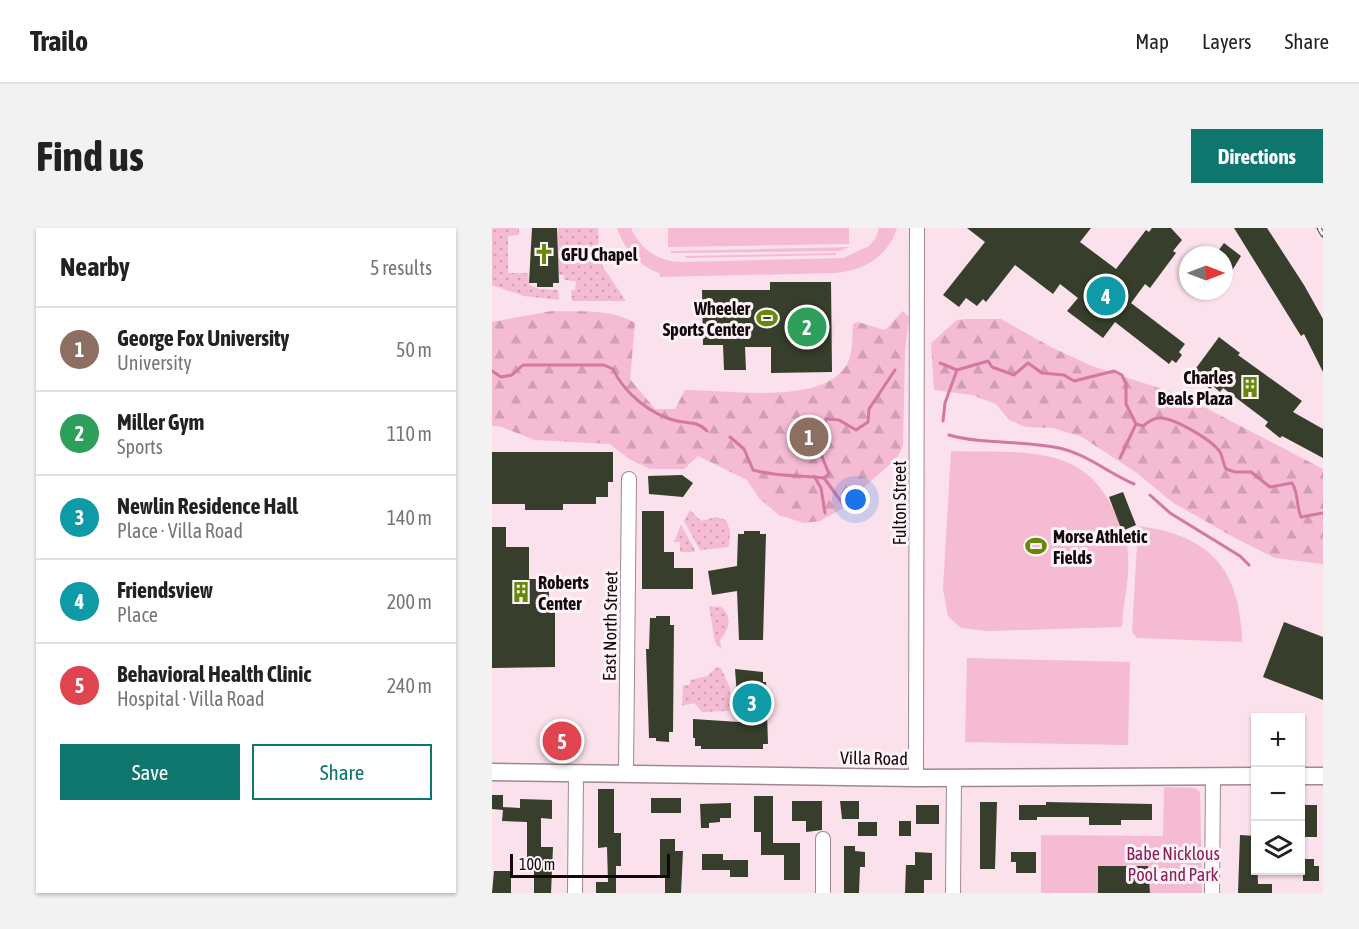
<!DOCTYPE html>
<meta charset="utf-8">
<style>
body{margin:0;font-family:"Asap Condensed",sans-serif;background:#f2f2f2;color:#222}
.controls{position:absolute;right:18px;bottom:18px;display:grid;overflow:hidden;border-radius:0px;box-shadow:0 2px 4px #0004}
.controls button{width:54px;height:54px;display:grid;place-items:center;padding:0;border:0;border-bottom:2px solid #e0e0e0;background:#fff;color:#222;font:30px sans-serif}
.compass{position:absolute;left:687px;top:18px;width:54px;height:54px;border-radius:50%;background:#fff;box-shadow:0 2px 4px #0004;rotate:90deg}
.scale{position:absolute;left:18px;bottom:15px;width:160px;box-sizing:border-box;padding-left:6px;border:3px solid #11090c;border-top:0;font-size:16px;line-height:21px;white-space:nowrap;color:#11090c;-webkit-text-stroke:4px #fef3f7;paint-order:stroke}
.you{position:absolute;left:364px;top:272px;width:21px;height:21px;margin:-15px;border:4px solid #fff;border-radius:50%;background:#1a73e8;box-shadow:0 0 0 9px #1a73e833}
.badge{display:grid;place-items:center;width:39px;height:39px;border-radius:50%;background:#0f766e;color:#fff;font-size:20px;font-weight:700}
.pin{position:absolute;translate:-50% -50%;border:3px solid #fff;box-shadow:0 2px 6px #0006}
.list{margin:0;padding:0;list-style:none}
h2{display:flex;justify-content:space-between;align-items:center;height:78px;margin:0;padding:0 24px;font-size:26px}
h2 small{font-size:20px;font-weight:400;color:#767676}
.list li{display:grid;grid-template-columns:39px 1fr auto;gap:18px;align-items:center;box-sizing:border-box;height:84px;padding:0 24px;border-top:2px solid #e0e0e0}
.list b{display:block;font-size:22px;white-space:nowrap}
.list p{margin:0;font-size:20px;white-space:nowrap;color:#767676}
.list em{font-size:20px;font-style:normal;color:#767676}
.actions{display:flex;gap:12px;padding:18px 24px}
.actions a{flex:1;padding:14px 0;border:2px solid #0f766e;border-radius:0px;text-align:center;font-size:21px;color:#0f766e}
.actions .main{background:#0f766e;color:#fff}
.icon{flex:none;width:33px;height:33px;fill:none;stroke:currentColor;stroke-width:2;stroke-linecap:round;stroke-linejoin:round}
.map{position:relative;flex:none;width:831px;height:665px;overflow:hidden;border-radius:0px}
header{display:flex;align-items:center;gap:36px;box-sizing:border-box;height:84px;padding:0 30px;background:#fff;border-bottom:2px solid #e0e0e0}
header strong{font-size:28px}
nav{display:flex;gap:33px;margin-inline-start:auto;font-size:21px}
.intro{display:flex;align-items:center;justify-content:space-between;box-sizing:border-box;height:144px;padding:0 36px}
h1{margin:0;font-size:42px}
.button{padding:15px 27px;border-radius:0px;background:#0f766e;color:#fff;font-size:21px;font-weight:700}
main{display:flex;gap:36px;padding:0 36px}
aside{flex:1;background:#fff;border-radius:0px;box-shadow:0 2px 4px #0004}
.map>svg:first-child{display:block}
.grass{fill:url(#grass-dots)}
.forest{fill:url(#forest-firs)}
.park{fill:#f4bbd3}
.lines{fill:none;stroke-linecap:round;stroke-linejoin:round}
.stream{stroke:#d278a2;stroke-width:3}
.building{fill:#373e2c}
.minor-casing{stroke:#a08892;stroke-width:16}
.major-casing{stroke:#a08892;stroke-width:19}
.minor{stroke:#fff;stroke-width:14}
.major{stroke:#fff;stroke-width:16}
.rail-casing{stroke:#594b50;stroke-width:5}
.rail{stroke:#fef3f7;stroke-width:3;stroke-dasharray:9;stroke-linecap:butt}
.labels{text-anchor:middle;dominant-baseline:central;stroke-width:6;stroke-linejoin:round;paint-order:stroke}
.poi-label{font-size:18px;font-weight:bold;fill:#11090c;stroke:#fef3f7;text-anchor:start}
.street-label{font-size:18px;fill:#11090c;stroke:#fef3f7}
.park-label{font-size:18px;fill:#891e5a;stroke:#fef3f7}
</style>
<header>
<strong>Trailo</strong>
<nav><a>Map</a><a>Layers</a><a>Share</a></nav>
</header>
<div class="intro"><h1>Find us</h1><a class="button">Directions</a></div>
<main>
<aside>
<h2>Nearby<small>5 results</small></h2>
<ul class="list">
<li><span class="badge" style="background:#8d6e63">1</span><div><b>George Fox University</b><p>University</p></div><em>50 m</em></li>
<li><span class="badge" style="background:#2e9e5b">2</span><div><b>Miller Gym</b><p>Sports</p></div><em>110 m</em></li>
<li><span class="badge" style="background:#0f9aa8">3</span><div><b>Newlin Residence Hall</b><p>Place · Villa Road</p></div><em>140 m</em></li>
<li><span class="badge" style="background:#0f9aa8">4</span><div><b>Friendsview</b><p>Place</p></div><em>200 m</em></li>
<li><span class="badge" style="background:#e0444e">5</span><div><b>Behavioral Health Clinic</b><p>Hospital · Villa Road</p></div><em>240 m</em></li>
</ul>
<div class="actions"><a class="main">Save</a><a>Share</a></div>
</aside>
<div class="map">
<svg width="831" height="665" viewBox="0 0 831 665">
<defs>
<pattern id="grass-dots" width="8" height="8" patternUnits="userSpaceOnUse" patternTransform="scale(1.5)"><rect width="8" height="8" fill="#f4bbd3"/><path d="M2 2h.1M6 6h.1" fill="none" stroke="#d09fb4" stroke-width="1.8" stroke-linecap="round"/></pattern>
<pattern id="forest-firs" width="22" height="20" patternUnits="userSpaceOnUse" patternTransform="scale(1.5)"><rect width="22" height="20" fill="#f4bbd3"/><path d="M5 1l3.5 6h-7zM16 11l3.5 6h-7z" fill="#d09fb4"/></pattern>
</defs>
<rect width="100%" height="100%" fill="#fbe1eb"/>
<!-- grass -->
<g class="grass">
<polygon points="0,0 27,0 27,7 16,8 16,45 36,45 37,57 47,61 66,62 67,72 32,68 0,57"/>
<polygon points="66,0 106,0 107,24 111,39 134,73 80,73 79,62 83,62 84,53 72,52 72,47 65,47"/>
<polygon points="198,282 209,293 224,289 234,292 238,303 237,319 208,322 192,293"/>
<polygon points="189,297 202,320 203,324 188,324 188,314 182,314"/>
<path d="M 217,378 L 229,379 C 241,388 237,403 228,412 L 229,421 L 223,414 Z"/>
<polygon points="225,439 229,440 238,460 237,483 210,484 202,475 190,478 191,457 198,457 198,452 215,448"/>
</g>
<!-- forest -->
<g class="forest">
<path d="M 60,83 C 87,84 119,80 143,95 L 138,151 L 163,181 L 183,181 L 193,162 C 233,161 338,180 357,132 C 361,122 360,107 361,96 L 366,94 L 393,102 L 411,83 L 417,89 L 413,123 L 411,218 L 405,230 L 362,268 L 355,278 L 328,293 L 312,295 L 287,287 L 267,270 L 255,252 L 206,228 L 192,241 L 158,241 L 137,231 L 118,216 L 43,212 L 7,198 L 0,198 L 0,94 Z"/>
<polygon points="476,91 509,91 559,119 600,138 691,168 831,241 831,336 783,330 745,311 680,274 645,245 590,209 561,200 534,199 517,192 504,176 480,167 442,162 439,115 465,92"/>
</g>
<!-- park -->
<g class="park">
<path d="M 125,0 L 139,0 C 148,21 167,34 189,34 L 351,30 L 377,18 L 384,10 L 387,0 L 405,0 C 396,28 372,43 343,45 L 168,49 L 167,45 C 146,37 132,21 125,0 Z"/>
<polygon points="176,0 357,0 357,16 176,19"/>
<polygon points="358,19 347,23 179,25 179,23"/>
<polygon points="344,25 344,27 194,30 194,28"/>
<path d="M 459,223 C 525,226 590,212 622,283 C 629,297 635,310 636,326 C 638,350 631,376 630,399 L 496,403 L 469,400 L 456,388 L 451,361 Z"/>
<path d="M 646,298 C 719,307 748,342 750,414 L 645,410 L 640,404 Z"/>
<polygon points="475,430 638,434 636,517 473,514"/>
<polygon points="672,559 703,560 708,564 710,665 549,665 549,607 671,608"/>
</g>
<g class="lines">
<!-- stream -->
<g class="stream">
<path d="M 448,135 L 465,142 L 496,133 L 500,139 L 522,147 L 536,135 L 550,145 L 572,147 L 582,153 L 622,143 L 630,147 L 634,156 L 634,176 L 644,196 L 651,198 C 656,194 661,190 667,190 C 681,189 720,212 728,224 C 731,229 731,236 734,241 L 743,244 L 759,244 L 778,259 L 800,255 C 807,266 804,278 809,289 L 831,285"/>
<path d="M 0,143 L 9,149 L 20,147 L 31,137 L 112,137 L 121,141 C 132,165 159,187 185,193 C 197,196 206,193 215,203"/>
<polyline points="451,193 453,175 465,142"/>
<path d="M 457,207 C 493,217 531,212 567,220 C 595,226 616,245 642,256"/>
<path d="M 238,209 L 252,221 L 261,242 C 285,249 308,247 332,250 L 337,246 L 327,221 L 334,191 L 347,192 L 364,202 L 376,194 L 377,181 L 403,142"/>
<polyline points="628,230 644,196"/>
<polyline points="322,248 329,260 333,285"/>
<polyline points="332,250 351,276"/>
<polyline points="658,267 678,285 748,328 757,337"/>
</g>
</g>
<!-- building -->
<g class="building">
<polygon points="40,0 65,0 67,55 61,55 61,59 45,59 45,55 37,55"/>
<polygon points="475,0 599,0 588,14 624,41 654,2 657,4 660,0 679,0 690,12 681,23 684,25 658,60 653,56 639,75 693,116 687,124 690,127 684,135 680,132 677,136 623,94 611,110 575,83 586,70 568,56 561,66 523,37 494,74 491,71 485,78 474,70 467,79 451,67 493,14"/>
<polygon points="742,0 775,0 812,57 831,91 831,144 812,106 809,108"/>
<polygon points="732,15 749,28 732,56 732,27 723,27"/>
<polygon points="278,54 339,54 340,144 279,145 279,119 253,119 254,142 232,142 231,117 211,117 210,62 278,62"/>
<polygon points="727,109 748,125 746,127 810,173 801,184 831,201 831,230 790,208 788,210 773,198 776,194 731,160 728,164 721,158 718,161 699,147"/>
<polygon points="0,224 121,224 121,254 116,254 116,269 104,269 104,276 71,276 71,282 33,282 33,276 0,276"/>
<polygon points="190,247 201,255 191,269 157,266 156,248"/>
<polygon points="631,264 644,297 630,303 617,269"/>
<polygon points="150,283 172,283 172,324 182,324 182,340 201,340 201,361 150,361"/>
<polygon points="0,299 14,299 14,319 37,319 37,351 57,351 57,384 63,384 63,439 0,440"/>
<polygon points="252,303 268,303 268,306 274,306 271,412 247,412 245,363 220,367 216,343 245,338 246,306 252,306"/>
<polygon points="164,388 178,388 178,397 182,397 181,504 177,504 177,514 164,513 164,510 157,510 154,421 157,421 158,390 164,390"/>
<polygon points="792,394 831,409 831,472 771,449"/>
<polygon points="243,441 271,444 271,454 274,454 276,516 271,516 271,521 209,521 209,518 203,518 203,510 201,510 201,491 247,494"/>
<polygon points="60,496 80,496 79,521 60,521"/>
<polygon points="106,561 122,561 122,605 129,605 129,638 124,638 124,665 104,665 104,654 116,654 115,619 106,620"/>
<polygon points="0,567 11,567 11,579 28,580 28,571 60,572 60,591 49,590 49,619 61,619 59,665 42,665 42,634 35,634 35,594 10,593 11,582 0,581"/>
<polygon points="262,568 281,568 281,615 308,615 308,652 292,652 292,627 269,627 269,604 262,604"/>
<rect x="159" y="570" width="30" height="15"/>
<polygon points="300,573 330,573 330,602 314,604 314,593 300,593"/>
<polygon points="348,573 367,573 367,591 350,591"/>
<polygon points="488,574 505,574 503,641 488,641"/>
<polygon points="554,574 660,576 660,592 629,592 629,597 597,597 597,589 545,589 545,592 527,592 527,577 554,577"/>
<polygon points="239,575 239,590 228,590 228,594 217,595 217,600 209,600 208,576"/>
<rect x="424" y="577" width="23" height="19"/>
<rect x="809" y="577" width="16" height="32"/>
<rect x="407" y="593" width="12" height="15"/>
<rect x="366" y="594" width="19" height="14"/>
<polygon points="748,607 764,608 766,656 780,656 780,665 746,665"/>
<polygon points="168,611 183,611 183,623 191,623 189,665 173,665 173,648 168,648"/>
<polygon points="352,618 363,618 363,623 373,624 373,639 368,639 367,665 352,665"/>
<polygon points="423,624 440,625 440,652 432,652 432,665 413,665 414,637 423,637"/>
<polygon points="519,624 544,624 544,645 524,645 524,634 519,634"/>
<polygon points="210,626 231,626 231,632 256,632 256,649 238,649 238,642 210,642"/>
<polygon points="811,631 822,631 822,638 827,638 827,653 811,653"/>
<polygon points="606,638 656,638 658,665 606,665"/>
<polygon points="2,643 19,643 19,665 0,665"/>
</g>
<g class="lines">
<defs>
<g id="minor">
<polyline points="134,545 137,251"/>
<polyline points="424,550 425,0"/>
<polyline points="83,665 84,545"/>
<polyline points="331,665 331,611"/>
<polyline points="461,665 462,550"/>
<polyline points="720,665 721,548"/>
</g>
<g id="major">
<polyline points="0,544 424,550 764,548"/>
<polyline points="808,548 831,548"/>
</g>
</defs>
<!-- minor casing -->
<use href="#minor" class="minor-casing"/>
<!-- major casing -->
<use href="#major" class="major-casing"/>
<!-- minor -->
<use href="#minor" class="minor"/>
<!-- major -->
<use href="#major" class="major"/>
<defs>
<polyline id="rail" points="827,0 831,7"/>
</defs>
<!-- rail casing -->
<use href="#rail" class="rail-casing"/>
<!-- rail -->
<use href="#rail" class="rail"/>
</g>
<!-- icons -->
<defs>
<symbol id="church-bare" viewBox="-9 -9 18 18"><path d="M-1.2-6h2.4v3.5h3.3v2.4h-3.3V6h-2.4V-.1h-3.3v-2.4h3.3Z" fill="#67890b" stroke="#fef3f7" stroke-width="2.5" paint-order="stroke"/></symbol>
<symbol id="stadium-bare" viewBox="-9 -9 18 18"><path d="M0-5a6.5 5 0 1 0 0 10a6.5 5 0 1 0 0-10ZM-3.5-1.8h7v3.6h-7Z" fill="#67890b" stroke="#fef3f7" stroke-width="2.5" paint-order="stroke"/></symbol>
<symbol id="building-bare" viewBox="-9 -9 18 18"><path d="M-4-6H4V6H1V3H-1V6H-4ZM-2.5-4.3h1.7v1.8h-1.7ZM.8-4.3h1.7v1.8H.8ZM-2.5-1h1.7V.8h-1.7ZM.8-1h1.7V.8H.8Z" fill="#67890b" stroke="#fef3f7" stroke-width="2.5" paint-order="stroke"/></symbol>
</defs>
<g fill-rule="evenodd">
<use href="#church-bare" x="37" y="11" width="30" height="30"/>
<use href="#stadium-bare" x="260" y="75" width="30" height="30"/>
<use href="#building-bare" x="743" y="144" width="30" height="30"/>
<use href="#stadium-bare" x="529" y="303" width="30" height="30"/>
<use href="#building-bare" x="14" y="349" width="30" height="30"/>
</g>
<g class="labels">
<!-- poi labels -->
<g class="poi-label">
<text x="69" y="26">GFU Chapel</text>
<text x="258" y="80" text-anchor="end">Wheeler<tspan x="258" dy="21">Sports Center</tspan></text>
<text x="741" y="149" text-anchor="end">Charles<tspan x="741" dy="21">Beals Plaza</tspan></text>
<text x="561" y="308">Morse Athletic<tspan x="561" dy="21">Fields</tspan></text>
<text x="46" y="354">Roberts<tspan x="46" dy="21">Center</tspan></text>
</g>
<!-- street labels -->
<g class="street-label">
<text transform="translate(407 275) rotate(-90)">Fulton Street</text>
<text transform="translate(118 398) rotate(-89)">East North Street</text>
<text transform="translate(382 530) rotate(1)">Villa Road</text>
</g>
<!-- park labels -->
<g class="park-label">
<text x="681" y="625">Babe Nicklous<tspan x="681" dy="21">Pool and Park</tspan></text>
</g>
</g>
</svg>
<div class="controls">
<button>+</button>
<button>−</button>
<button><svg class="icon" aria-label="layers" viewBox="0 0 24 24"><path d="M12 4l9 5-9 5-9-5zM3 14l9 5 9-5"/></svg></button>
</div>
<svg class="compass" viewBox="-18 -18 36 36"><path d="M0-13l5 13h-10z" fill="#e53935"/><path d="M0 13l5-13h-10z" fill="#767676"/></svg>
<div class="scale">100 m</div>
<div class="you"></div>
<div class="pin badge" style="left:317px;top:209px;background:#8d6e63">1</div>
<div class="pin badge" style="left:315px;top:99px;background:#2e9e5b">2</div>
<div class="pin badge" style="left:260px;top:475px;background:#0f9aa8">3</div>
<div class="pin badge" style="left:614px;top:68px;background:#0f9aa8">4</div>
<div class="pin badge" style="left:70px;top:513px;background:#e0444e">5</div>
</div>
</main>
